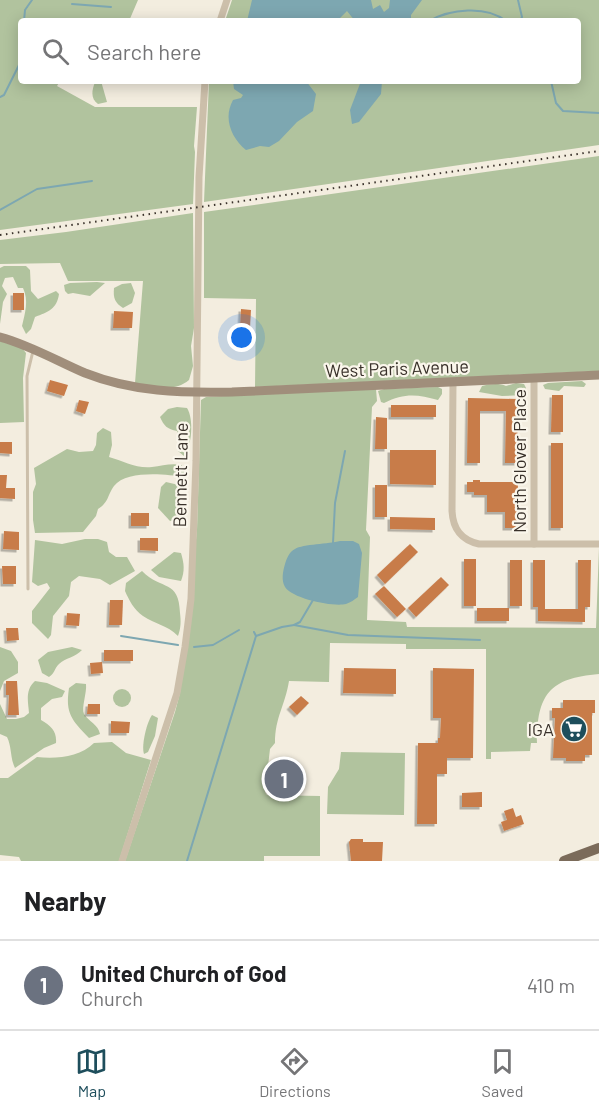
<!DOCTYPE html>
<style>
body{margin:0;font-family:Barlow,sans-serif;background:#f6f6f6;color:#202124}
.you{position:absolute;left:242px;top:338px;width:21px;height:21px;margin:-15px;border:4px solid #fff;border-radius:50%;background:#1a73e8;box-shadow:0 0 0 9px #1a73e833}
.badge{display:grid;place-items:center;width:39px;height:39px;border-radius:50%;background:#1e4e5c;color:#fff;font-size:20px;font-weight:700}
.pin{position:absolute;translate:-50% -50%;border:3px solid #fff;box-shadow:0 2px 6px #0006}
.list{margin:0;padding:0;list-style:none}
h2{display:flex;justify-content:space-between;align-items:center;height:78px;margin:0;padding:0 24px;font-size:26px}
h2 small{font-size:20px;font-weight:400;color:#757577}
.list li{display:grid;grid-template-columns:39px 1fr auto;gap:18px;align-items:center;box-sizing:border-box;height:90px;padding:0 24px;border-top:2px solid #e0e0e0}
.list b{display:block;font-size:22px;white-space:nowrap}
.list p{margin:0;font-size:20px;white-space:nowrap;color:#757577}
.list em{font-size:20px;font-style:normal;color:#757577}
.icon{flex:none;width:33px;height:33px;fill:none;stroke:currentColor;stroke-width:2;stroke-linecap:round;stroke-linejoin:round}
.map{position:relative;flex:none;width:599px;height:861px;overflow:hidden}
.search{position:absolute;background:#fff;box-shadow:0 3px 15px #0003;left:18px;right:18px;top:18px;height:66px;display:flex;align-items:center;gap:15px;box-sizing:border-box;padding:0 21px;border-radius:6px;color:#757577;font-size:22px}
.sheet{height:168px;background:#fff}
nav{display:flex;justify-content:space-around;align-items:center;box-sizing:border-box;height:84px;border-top:2px solid #e0e0e0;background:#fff;font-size:16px;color:#757577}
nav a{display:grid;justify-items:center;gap:3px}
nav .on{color:#1e4e5c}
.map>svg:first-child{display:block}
.green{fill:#b1c39e}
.water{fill:#7da7b1}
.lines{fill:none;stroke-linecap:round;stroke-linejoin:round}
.stream{stroke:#7da7b1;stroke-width:2}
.building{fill:#c87b48;filter:url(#shadow)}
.service{stroke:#ccbfaa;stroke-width:3}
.minor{stroke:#ccbfaa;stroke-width:7}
.secondary{stroke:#a08e7b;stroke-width:9}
.primary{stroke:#7b6b5a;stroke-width:10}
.rail{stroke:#39312a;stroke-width:2;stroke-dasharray:1.5 4.5;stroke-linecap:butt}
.labels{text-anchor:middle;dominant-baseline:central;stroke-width:4.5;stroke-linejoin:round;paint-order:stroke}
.street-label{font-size:18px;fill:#39312a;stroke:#faf6eb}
.poi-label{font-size:18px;fill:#39312a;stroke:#faf6eb;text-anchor:end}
</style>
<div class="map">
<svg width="599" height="861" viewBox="0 0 599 861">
<defs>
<filter id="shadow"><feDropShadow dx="-2.5" dy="2.5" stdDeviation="0" flood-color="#0004"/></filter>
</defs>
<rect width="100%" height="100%" fill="#f3eddf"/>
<!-- green -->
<g class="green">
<polygon points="0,0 138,0 129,21 21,21 21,81 60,81 57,86 95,107 197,107 194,146 195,152 193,204 0,230"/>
<polygon points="232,0 599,0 599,145 204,202 209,81 578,81 578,21 225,21"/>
<path d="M 101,81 L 107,102 L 98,104 C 90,98 92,90 95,82 Z"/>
<polygon points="599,156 599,371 255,387 256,299 204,298 204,212"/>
<path d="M 193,213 L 194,328 L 191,346 L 193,366 L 189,380 C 174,393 153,386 135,383 L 143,281 L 68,281 L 60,263 L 0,264 L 0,240 L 66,232 Z"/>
<path d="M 4,266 L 26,266 L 30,270 L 31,291 L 38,299 L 56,291 L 59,294 C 57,309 48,312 35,317 L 31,329 L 26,334 L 22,326 C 25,313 29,301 23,288 L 18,288 L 13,277 L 5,278 L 2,286 L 7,294 L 3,302 L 0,324 L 0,268 Z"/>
<polygon points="97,282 105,283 90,296 73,293 68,294 65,291 64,285 70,283"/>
<path d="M 131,283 L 135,293 L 132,303 L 123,308 C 115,303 113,298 114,288 L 122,284 Z"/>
<polygon points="0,341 22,348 26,353 23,378 24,422 0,423"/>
<polygon points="582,381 586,384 584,387 564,386 559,391 545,389 543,385 548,383"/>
<path d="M 516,383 L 524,384 L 526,388 L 524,395 L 502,396 L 479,392 L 482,386 C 489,384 499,383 506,386 Z"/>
<path d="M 438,387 L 442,389 L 442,394 L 438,400 C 417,394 404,393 384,403 L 381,402 L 378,391 L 384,389 Z"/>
<path d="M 376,389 L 377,401 L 372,407 L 366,530 L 370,537 L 367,620 L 406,622 L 407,627 L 596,628 L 599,548 L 599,674 C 549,678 537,695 537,743 L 531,743 L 530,751 L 491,752 L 491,759 L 486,759 L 486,649 L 406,649 L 406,644 L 330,643 L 329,682 L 289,681 C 285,706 275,717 275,743 L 270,749 L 265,792 L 267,795 L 320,796 L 320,856 L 264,856 L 264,861 L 125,861 L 175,712 L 180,693 L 197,530 L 201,400 L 206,397 Z"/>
<path d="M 177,407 L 187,408 C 194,419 192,446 184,456 L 178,451 L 180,438 L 177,431 C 167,429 164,426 160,417 L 168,409 Z"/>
<path d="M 103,428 L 111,432 L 112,445 L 109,457 C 123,461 137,469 152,467 C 162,466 171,463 181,465 L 188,471 L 184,477 C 166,474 126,470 114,486 C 107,496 109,502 98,509 L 96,516 L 83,532 L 35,533 L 33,520 L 33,492 L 36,484 L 34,468 L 67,449 L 79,452 L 93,451 L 96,445 L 97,433 Z"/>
<path d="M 166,482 L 183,486 C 186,497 188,510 181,519 L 170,521 L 158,508 L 161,487 Z"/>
<polygon points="85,539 98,539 107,542 109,552 116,557 127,557 135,571 110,585 100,579 79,576 71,582 69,596 53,616 51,635 48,639 32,623 32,611 50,588 47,583 38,586 32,582 35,540 62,544"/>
<path d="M 174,552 L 181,553 C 184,563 185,571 181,581 L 159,577 L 151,570 Z"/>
<path d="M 142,571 C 162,591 179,579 180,613 C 181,621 181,628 178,636 C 167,625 155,624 143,616 C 134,610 129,600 125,591 L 126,583 Z"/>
<polygon points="0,647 11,651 18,662 18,673 4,681 0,691"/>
<path d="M 72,647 L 82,650 C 76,657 65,658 59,664 C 54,669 55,673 49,677 L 42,673 L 38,660 L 48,652 Z"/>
<path d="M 35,681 L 47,683 L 65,691 L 62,697 L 52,699 L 41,708 L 41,720 C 51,726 57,731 56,743 L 44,748 L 15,768 C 10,758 12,747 7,737 L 0,734 L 0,704 L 7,719 L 16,719 L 24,717 L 29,713 C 28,701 25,690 35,681 Z"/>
<path d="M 76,683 L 86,684 C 87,693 81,708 84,714 C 89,722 98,724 100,734 L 89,738 C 72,720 65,714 69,688 Z"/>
<circle cx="122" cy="698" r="9"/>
<path d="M 152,715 L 158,718 L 155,736 L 148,752 L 144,754 C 141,745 147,722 152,715 Z"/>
<path d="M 112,742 L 126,753 L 151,760 L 119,861 L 21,861 L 19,857 L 0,855 L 0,778 L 8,778 L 37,757 C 57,759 80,757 94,743 Z"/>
<polygon points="341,752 405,753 404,815 327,814 328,787 339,769"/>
</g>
<!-- water -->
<g class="water">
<polygon points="252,0 371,0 373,9 380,5 384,12 389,8 390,0 422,0 411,15 411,21 355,21 347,11 337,21 247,21"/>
<path d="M 233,81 L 306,81 L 316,94 L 313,111 L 297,122 L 279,141 L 269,147 L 260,146 L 246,150 C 231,138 223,118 233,100 L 241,98 L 243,95 L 234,89 Z"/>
<polygon points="361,81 382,81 381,94 359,122 352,124 350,110"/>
<path d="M 340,541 L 353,541 L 359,544 L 362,553 L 358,597 C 354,600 351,602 346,604 C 333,607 293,599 285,587 C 281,580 283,571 285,564 C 287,558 289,552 295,549 C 303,544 329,544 340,541 Z"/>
</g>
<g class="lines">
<!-- stream -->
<g class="stream">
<polyline points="518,0 522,17 520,21"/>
<polyline points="72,4 111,7"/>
<polyline points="24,21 25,10 32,0"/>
<path d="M 429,21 C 450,9 486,5 506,21"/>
<polyline points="551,81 556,103 563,111 599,113"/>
<polyline points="0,97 4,95 21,61"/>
<polyline points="0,210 37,189 92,181"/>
<polyline points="333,543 335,503 345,451"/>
<polyline points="294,625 348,635 480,640"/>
<polyline points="121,636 178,645"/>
<polyline points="256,636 282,627 294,625 300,622 313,600"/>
<polyline points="194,647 213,645 239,630"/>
<polyline points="187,861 256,636 254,632"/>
</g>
</g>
<!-- building -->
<g class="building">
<rect x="13" y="293" width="11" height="17"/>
<polygon points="241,309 251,310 250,328 240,328"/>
<polygon points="114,311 133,312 132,328 113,328"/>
<polygon points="50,380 68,385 64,396 47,391"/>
<polygon points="552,395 563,395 563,432 551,432"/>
<polygon points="468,398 518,399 517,463 505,463 506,411 480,411 480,463 467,463"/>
<polygon points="79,400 89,402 85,414 76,411"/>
<rect x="391" y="405" width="45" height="12"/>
<polygon points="376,417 387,418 387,449 375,449"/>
<polygon points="0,442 12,442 12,454 0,453"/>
<rect x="551" y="443" width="12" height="85"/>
<polygon points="390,450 436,450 436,485 390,484"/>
<polygon points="0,475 7,475 6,488 15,488 15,499 0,498"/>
<polygon points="473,480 480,480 480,482 518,482 517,528 505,528 505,512 487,512 487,495 474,495 474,492 467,492 467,482 473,482"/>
<rect x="375" y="485" width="12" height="32"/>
<rect x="131" y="513" width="18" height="13"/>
<polygon points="390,517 435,518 435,530 390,529"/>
<polygon points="4,531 19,532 19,550 3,549"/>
<polygon points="140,538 158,538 158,551 140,550"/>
<polygon points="410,544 418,552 385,584 377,575"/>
<rect x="464" y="559" width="12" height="47"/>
<rect x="510" y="560" width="12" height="46"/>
<polygon points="533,560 545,560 545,609 578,609 578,560 591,560 590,607 585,607 585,622 538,621 538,607 533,607"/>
<polygon points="2,566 16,566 16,584 3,584"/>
<polygon points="441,577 449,585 416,617 408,608"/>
<polygon points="384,586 406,609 397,617 375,594"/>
<polygon points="110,600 123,600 122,625 109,625"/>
<rect x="477" y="608" width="32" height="13"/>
<polygon points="67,613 80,614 79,626 66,625"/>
<polygon points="6,628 18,628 19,640 7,641"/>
<rect x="104" y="650" width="29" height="11"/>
<polygon points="102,662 103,673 91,674 90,663"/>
<polygon points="344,668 396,669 396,694 343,693"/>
<polygon points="433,668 474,669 473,758 447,758 447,774 437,774 437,824 417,824 418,743 438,743 438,738 440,738 441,718 433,718"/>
<polygon points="6,681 17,681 19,715 8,715 9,695 6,695"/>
<polygon points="301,696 309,703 297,715 289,707"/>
<polygon points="563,700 595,700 595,713 592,713 592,755 585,755 585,761 566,761 566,758 553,758 555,718 552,718 552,708 563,708"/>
<polygon points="88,704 100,704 100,714 87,714"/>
<polygon points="111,721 130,722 129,733 111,733"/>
<polygon points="482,792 482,807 462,807 462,793"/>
<polygon points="513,808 516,817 521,815 524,824 504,831 501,822 507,820 504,811"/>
<polygon points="351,839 363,839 363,842 383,842 382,861 351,861 349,842"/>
</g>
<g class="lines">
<!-- service -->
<polyline class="service" points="28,589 27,376 33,351"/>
<!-- minor -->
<g class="minor">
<polyline points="220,21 227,0"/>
<path d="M 453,382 L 452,511 C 453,529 461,540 479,544 L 599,544"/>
<polyline points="534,544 534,378"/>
<polyline points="122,861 177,693 185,647 191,599 196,461 199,177 205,81"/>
</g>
<!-- secondary -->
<path class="secondary" d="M 0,337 C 30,345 57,361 85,373 C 133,392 181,393 232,392 L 599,375"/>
<!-- primary -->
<polyline class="primary" points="564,861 599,848"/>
<!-- rail -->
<polyline class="rail" points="0,235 599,151"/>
</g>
<!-- icons -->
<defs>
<symbol id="supermarket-disc" viewBox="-11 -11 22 22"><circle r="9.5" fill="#1e4e5c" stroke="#faf6eb"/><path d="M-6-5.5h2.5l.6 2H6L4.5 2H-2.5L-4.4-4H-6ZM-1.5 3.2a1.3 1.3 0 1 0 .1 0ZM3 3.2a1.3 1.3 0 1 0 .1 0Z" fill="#fff"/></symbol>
</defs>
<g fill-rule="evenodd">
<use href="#supermarket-disc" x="559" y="714" width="30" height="30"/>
</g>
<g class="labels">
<!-- street labels -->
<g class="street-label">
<text transform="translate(397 368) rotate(-2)">West Paris Avenue</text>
<text transform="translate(519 461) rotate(-90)">North Glover Place</text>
<text transform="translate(180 475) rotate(-89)">Bennett Lane</text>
</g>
<!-- poi labels -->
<g class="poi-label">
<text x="554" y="729">IGA</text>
</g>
</g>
</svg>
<div class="you"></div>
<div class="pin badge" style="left:284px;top:779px;background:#6b7280">1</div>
<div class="search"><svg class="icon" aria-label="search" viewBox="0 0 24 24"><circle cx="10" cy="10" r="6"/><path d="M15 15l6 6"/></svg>Search here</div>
</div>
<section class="sheet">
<h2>Nearby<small></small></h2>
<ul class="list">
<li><span class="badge" style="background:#6b7280">1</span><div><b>United Church of God</b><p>Church</p></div><em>410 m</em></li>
</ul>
</section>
<nav>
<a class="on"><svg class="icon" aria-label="map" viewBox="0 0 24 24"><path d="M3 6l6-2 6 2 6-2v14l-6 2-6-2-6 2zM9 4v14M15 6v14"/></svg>Map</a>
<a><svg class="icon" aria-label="directions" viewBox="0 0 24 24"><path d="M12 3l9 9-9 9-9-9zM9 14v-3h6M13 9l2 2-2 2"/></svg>Directions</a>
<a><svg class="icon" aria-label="saved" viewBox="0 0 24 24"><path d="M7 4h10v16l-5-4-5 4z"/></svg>Saved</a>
</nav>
